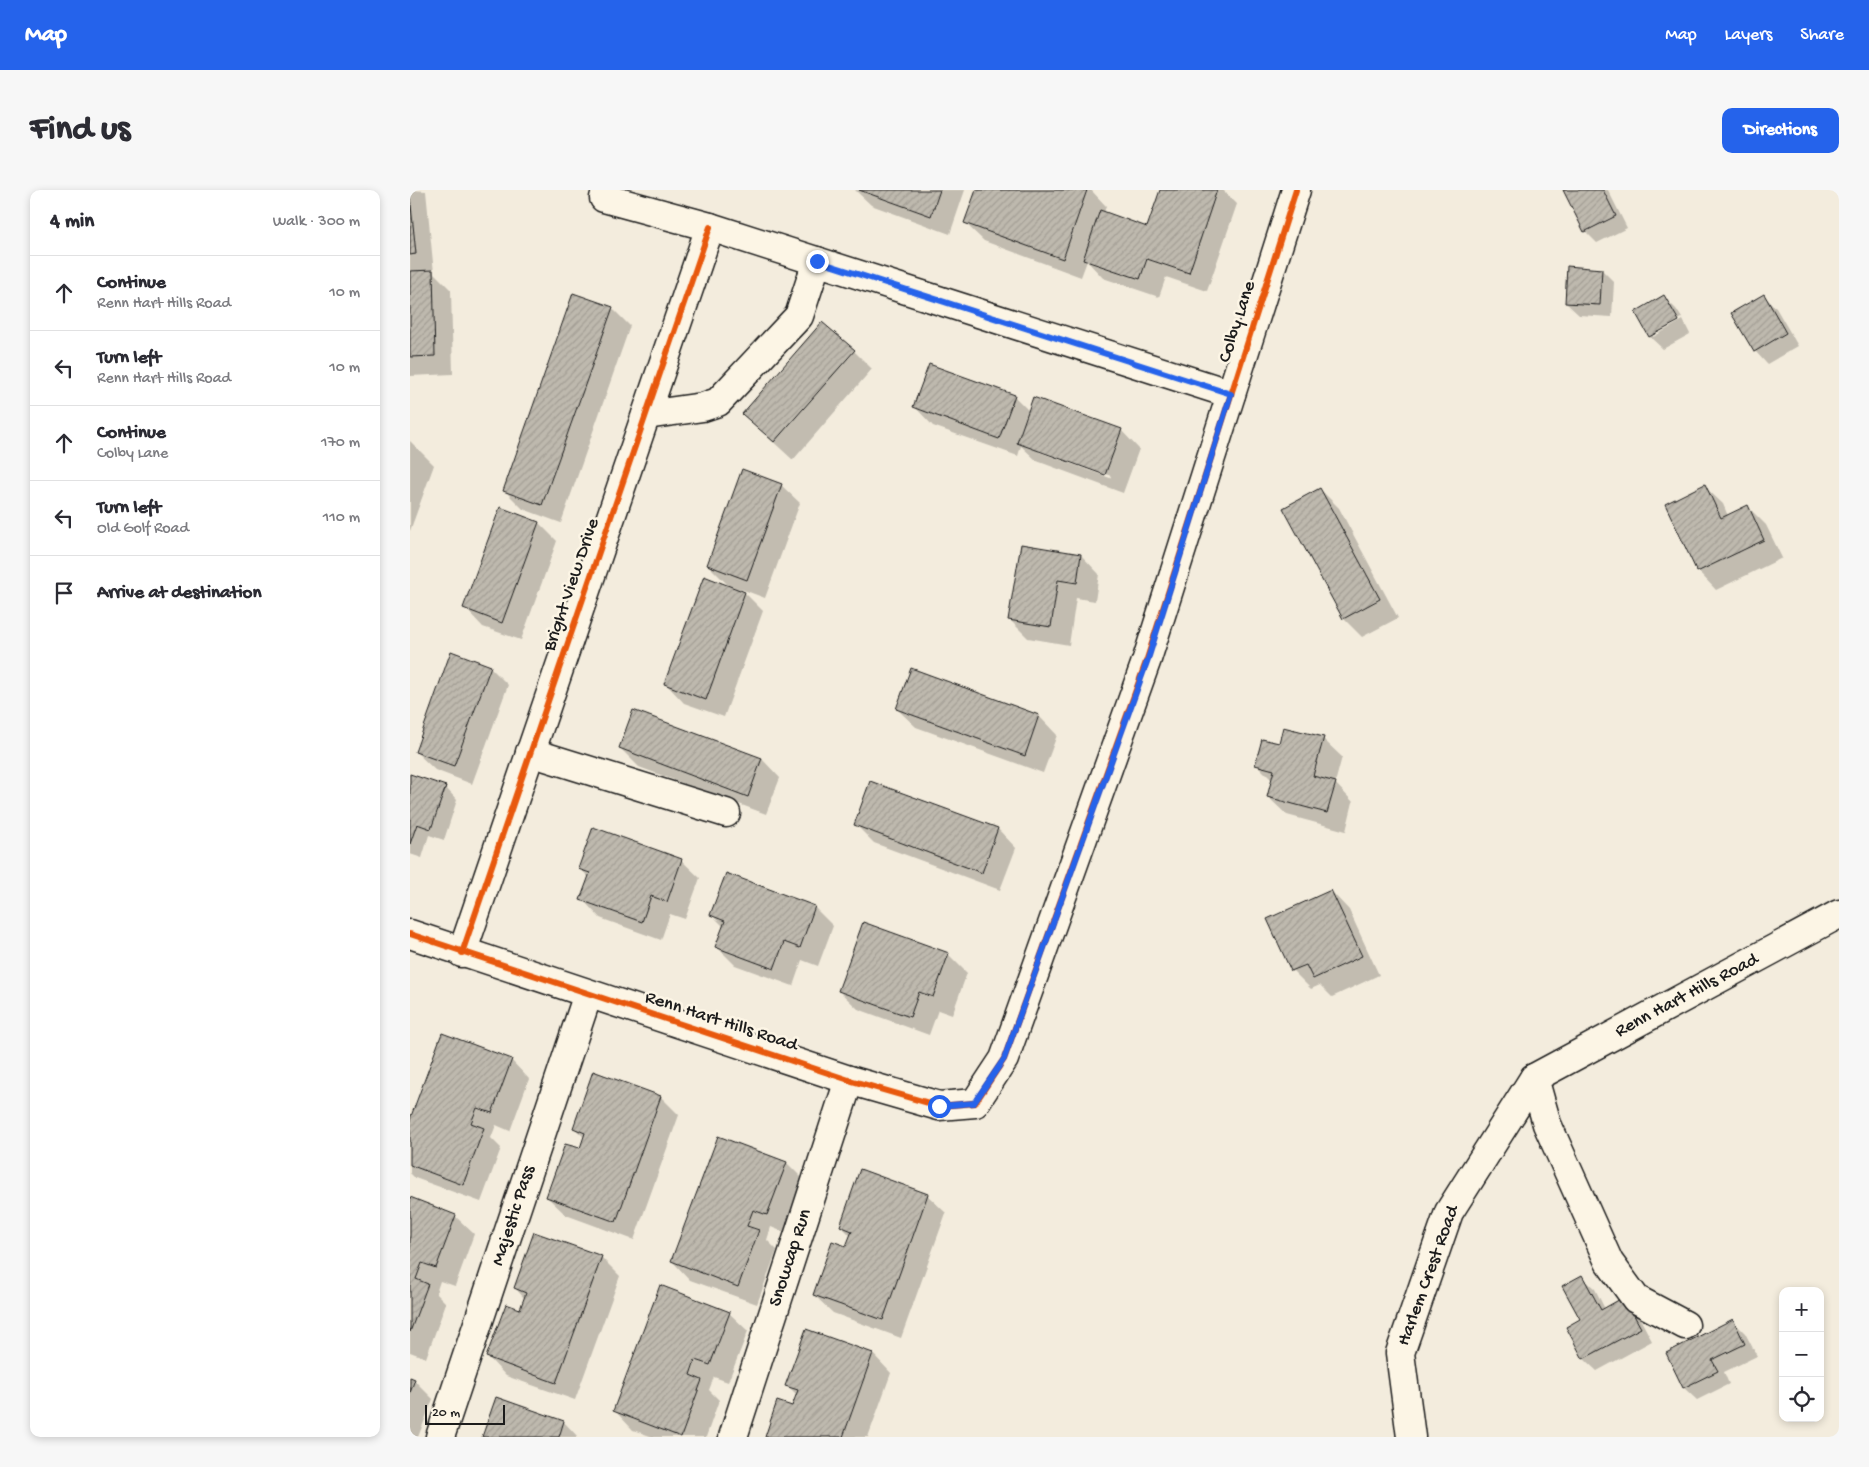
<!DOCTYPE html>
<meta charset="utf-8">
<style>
body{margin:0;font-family:"Gochi Hand",sans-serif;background:#f7f7f7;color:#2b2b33}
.controls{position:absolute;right:15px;bottom:15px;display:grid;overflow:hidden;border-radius:10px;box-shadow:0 2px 8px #0003}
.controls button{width:45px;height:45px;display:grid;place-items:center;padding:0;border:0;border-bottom:1px solid #e1e1e2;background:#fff;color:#2b2b33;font:25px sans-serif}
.scale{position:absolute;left:15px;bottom:12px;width:80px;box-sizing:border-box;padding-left:5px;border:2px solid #1c1c1c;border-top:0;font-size:14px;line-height:18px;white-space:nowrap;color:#1c1c1c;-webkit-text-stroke:4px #fcf5e5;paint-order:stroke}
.stop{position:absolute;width:15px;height:15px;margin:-11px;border:4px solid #2563eb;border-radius:50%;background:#fff}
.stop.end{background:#2563eb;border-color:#fff;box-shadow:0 1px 5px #0008}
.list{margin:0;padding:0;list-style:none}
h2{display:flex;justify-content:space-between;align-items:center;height:65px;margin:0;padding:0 20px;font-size:21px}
h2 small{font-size:16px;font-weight:400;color:#7c7c81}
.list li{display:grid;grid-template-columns:32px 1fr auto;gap:15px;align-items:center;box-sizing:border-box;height:75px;padding:0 20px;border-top:1px solid #e1e1e2}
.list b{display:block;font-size:19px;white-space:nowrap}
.list p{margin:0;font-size:16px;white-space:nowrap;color:#7c7c81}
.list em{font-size:16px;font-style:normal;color:#7c7c81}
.icon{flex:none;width:28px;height:28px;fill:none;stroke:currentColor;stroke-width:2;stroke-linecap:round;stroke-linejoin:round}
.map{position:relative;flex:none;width:1429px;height:1247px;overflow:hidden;border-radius:10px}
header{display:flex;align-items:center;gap:30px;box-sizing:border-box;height:70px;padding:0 25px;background:#2563eb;color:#fff}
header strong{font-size:24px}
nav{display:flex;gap:28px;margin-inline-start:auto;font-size:18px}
.intro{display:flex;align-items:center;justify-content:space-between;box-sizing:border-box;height:120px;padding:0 30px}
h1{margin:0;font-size:35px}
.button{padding:12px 22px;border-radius:10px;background:#2563eb;color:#fff;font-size:18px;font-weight:700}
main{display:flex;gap:30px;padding:0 30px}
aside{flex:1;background:#fff;border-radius:10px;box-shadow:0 2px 8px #0003}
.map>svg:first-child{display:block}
.shadow{fill:#0003;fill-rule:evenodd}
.building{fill:url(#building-hatch);stroke:#1c1c1c}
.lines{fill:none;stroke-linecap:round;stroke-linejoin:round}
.minor-casing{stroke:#1c1c1c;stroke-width:31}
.minor{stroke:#fcf5e5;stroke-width:28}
.cycleway-casing{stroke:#fcf5e5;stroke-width:9}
.cycleway{stroke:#e8590c;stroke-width:6}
.route{stroke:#2563eb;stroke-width:6}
.labels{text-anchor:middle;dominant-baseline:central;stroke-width:5;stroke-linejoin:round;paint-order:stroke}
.street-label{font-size:19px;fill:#1c1c1c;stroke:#fcf5e5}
</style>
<header>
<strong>Map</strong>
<nav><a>Map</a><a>Layers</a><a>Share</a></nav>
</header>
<div class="intro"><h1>Find us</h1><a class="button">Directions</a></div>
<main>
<aside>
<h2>4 min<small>Walk · 300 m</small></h2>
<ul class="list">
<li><svg class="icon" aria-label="ahead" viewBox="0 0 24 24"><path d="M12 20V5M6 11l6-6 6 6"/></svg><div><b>Continue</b><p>Renn Hart Hills Road</p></div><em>10 m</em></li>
<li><svg class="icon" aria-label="left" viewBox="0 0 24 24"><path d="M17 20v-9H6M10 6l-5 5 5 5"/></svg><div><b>Turn left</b><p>Renn Hart Hills Road</p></div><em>10 m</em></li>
<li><svg class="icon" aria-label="ahead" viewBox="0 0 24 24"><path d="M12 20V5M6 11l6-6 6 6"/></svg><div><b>Continue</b><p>Colby Lane</p></div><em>170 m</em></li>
<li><svg class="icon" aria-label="left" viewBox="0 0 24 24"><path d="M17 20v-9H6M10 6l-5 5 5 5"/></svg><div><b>Turn left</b><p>Old Golf Road</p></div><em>110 m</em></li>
<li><svg class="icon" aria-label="arrive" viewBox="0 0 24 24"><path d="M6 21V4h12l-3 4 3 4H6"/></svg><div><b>Arrive at destination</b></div></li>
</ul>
</aside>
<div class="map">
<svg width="1429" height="1247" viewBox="0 0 1429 1247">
<defs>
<pattern id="building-hatch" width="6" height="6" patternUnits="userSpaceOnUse" patternTransform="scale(1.25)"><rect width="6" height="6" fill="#beb9ae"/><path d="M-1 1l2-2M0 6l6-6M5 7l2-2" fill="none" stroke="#a39e95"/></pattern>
</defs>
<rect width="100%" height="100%" fill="#f3ecdd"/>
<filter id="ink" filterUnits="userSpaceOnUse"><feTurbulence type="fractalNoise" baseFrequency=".02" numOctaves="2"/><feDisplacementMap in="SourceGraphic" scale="10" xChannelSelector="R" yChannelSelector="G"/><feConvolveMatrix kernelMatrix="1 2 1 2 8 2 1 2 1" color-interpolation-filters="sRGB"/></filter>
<g filter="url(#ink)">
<!-- shadow -->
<g class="shadow">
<polygon points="0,0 16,1 24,83 41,100 43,184 0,186"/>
<polygon points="445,0 555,0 540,44 461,15"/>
<polygon points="567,0 681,0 696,16 694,23 738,38 751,0 813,0 827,14 797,101 756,87 749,107 693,88 677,71 671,87 574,51 555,33"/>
<polygon points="1154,0 1198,0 1217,38 1187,53 1175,41"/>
<polygon points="1192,80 1204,92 1202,127 1169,125 1156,113"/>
<polygon points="1354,106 1366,118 1388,156 1357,174 1345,161"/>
<polygon points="1254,107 1266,119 1272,128 1243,144 1243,147 1273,130 1280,144 1253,159 1240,147 1227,122"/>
<polygon points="202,118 220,136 151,333 113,319 95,301"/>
<polygon points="444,161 462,179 383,270 333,224"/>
<path d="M 604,206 L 619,221 L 711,240 L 729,259 L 713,303 L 627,271 L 611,256 L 608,266 L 523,236 L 505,217 ZM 629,260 L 701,286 L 700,288 L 629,262 Z"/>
<polygon points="0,251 24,275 0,341"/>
<polygon points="371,295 390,313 355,408 331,399 353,421 314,527 274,513 256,494 320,397 298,375"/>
<polygon points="1294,296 1313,314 1318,326 1338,317 1356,335 1372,368 1306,400 1288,381"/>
<polygon points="910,299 929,318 988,428 952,447 934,429 875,318"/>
<polygon points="129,333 147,351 111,450 73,437 55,418"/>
<polygon points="671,365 689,384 685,411 666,408 659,455 618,448 600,430"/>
<polygon points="80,477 98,495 62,594 25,580 6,562"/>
<polygon points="502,480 629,526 647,545 633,583 506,537 487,519"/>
<polygon points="913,549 932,567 925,593 943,612 936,641 877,625 858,607 862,590 846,574 870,555"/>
<polygon points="210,558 352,569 370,588 356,624 229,577"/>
<polygon points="0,585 35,597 47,610 34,650 19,645 12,668 0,664"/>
<polygon points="461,592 588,639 606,658 590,700 464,653 446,635"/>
<polygon points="271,670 290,688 275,729 260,724 251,750 190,728 172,709 179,688 170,678"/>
<polygon points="921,701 939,720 969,785 922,807 910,795 901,799 882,780"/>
<polygon points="404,717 423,736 408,776 392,770 383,796 325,775 306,756 314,737 302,725"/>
<polygon points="538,764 557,783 542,825 528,820 519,845 448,819 429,801"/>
<polygon points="101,870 119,889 100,941 86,935 81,948 91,958 71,1012 5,988 0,983 0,933"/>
<polygon points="251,907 269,925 224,1050 156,1025 137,1007 170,960 175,948 164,938"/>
<polygon points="377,973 395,991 376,1043 361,1037 357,1050 367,1060 347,1114 280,1090 262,1071"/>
<polygon points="517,1005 536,1023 491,1148 423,1123 404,1105 437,1058 441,1046 431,1036"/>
<polygon points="0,1009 45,1026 64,1044 45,1096 30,1091 26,1103 36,1113 16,1168 0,1162"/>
<polygon points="191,1067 210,1086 165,1210 96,1186 78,1167 111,1121 115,1109 105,1098"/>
<polygon points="1172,1087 1185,1099 1195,1119 1226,1121 1242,1151 1187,1181 1174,1169 1157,1137 1172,1130"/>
<polygon points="319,1123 338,1141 318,1192 304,1187 299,1200 309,1210 296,1247 243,1247 223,1240 205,1221"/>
<polygon points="1323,1131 1335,1143 1347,1166 1314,1182 1319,1194 1287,1210 1274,1198 1257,1163"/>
<polygon points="396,1140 463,1164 481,1183 458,1247 356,1247 383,1218 387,1205 377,1195"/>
<polygon points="0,1189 4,1190 23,1209 8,1247 0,1247"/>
<polygon points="154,1232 168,1247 73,1247"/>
</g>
<!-- building -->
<g class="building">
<polygon points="449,0 530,0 521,26"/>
<polygon points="566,0 677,0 653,69 554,33"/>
<polygon points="750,0 807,0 779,83 737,69 730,89 673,70 690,20 737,37"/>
<polygon points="1153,0 1193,0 1206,26 1174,42"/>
<polygon points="0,5 6,64 0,65"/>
<polygon points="1157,76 1192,79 1190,115 1155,113"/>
<polygon points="23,80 25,166 0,167 0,81"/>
<polygon points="163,103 203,117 132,315 93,301"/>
<polygon points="1354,104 1376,143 1344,162 1321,123"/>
<polygon points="1254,105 1269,131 1239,147 1225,122"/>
<polygon points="412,132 445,160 364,252 332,224"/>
<polygon points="519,174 605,205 589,249 503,217"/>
<polygon points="623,207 712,239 695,285 607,253"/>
<polygon points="332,279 372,294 337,390 297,375"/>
<polygon points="1295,294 1311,328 1338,315 1354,350 1287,382 1255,314"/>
<polygon points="910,298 970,409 933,429 873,318"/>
<polygon points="90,317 129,332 92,433 53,418"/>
<polygon points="611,354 671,364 667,393 648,390 641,437 598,430"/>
<polygon points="294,386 335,402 296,510 254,494"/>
<polygon points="41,461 81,476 44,576 5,562"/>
<polygon points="501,478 629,525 615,566 486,519"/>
<polygon points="223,520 352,568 338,607 209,558"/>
<polygon points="873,537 914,547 903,586 926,592 917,623 857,607 864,580 845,575 852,549 869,553"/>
<polygon points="0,584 36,596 21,639 7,634 0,654"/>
<polygon points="460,591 588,638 572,683 444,635"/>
<polygon points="183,637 272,669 257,712 241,706 232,732 170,710 180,683 168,679"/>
<polygon points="316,683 405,716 390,758 374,752 364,779 305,757 315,731 300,725"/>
<polygon points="921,700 952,766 903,789 896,775 881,781 857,729"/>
<polygon points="453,732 539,763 523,807 509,802 500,827 428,801"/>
<polygon points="32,843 102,869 82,923 67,918 61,933 74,938 53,995 0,975 0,929"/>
<polygon points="183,881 251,906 206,1032 136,1007 155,954 170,958 175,943 163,938"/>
<polygon points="308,946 377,972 357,1025 343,1020 337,1036 349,1040 328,1097 261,1071"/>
<polygon points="450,979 518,1004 473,1130 403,1105 422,1051 436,1056 442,1041 430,1036"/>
<polygon points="0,1007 46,1025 26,1078 12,1073 6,1089 18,1094 0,1142"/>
<polygon points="124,1042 192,1066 146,1193 76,1167 96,1114 110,1119 116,1103 104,1098"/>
<polygon points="1172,1085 1191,1120 1214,1107 1231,1138 1173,1169 1156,1137 1170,1129 1152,1096"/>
<polygon points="250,1095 320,1122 300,1175 285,1170 280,1185 292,1190 271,1247 203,1221"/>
<polygon points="1323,1129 1335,1154 1302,1170 1308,1181 1273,1198 1256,1163"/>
<polygon points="396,1139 463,1163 433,1247 355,1247 367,1211 382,1216 388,1200 375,1196"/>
<polygon points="0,1187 5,1189 0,1203"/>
<polygon points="86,1207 154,1231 149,1247 72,1247"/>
</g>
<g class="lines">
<defs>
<g id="minor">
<polyline points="194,8 300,37 821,204"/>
<polyline points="236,225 293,217 308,212 389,126 407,71"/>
<polyline points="120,562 316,623"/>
<polyline points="0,744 439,890 529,916 565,913 594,869 737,469 886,0"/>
<polyline points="52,763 300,37"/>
<polyline points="1124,888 1137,934 1199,1072 1226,1109 1275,1135"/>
<polyline points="30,1247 178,804"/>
<polyline points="323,1247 439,890"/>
<polyline points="1001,1247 990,1163 1039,1022 1124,888 1429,724"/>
</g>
</defs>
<!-- minor casing -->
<use href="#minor" class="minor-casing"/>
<!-- minor -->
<use href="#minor" class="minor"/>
<defs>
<g id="cycleway">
<polyline points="0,744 439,890 529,916 565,913 594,869 737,469 886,0"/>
<polyline points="52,763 300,37"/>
</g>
</defs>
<!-- cycleway casing -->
<use href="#cycleway" class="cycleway-casing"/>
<!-- cycleway -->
<use href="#cycleway" class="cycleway"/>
</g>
</g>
<g class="lines" filter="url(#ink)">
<!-- route -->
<polyline class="route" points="407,71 821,204 738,469 594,869 564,913 529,916"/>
</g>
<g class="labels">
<!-- street labels -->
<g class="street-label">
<text transform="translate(828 132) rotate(-72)">Colby Lane</text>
<text transform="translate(162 395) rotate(-71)">Bright View Drive</text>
<text transform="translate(1277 806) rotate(-28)">Renn Hart Hills Road</text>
<text transform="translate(311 832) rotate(18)">Renn Hart Hills Road</text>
<text transform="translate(104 1026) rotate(-72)">Majestic Pass</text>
<text transform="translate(381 1068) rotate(-72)">Snowcap Run</text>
<text transform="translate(1019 1086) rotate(-70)">Harlem Crest Road</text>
</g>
</g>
</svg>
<div class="controls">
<button>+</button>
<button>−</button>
<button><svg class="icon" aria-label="locate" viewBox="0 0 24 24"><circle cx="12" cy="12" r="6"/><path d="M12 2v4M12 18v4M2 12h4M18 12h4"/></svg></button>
</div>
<div class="scale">20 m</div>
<div class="stop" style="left:529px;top:916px"></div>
<div class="stop end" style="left:407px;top:71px"></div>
</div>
</main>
